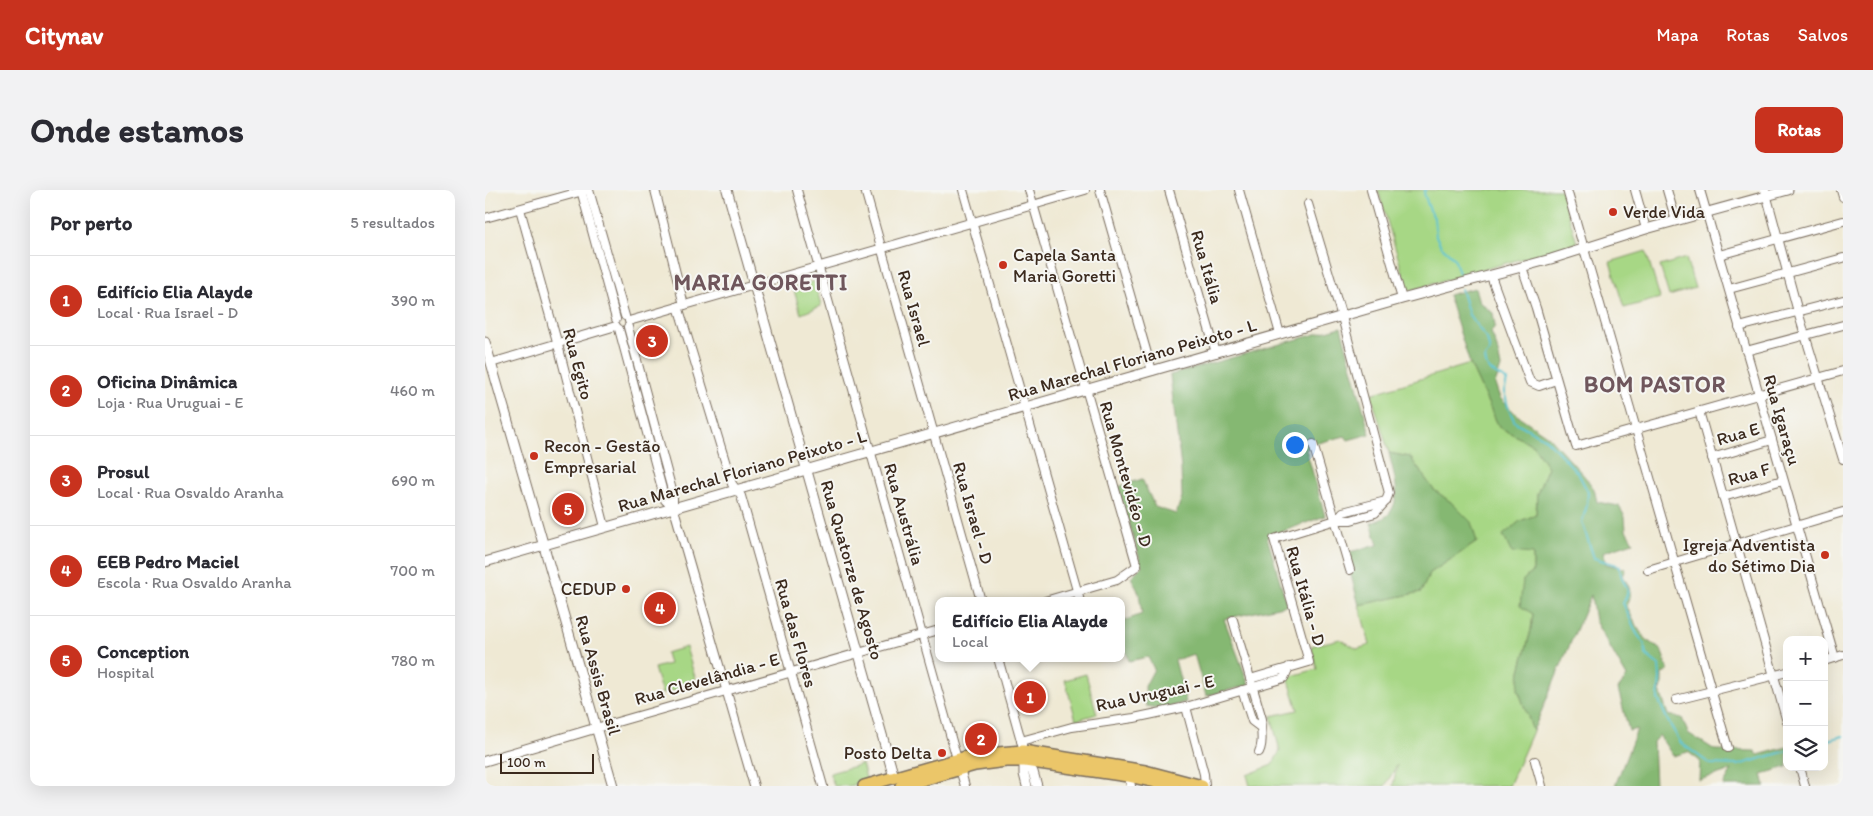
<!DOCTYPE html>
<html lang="pt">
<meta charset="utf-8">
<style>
body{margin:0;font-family:Itim,sans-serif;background:#f2f2f3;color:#2b2b33}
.controls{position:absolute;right:15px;bottom:15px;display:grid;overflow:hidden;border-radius:10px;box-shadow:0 5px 20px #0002}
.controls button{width:45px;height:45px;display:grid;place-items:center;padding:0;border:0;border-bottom:1px solid #e1e1e2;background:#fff;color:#2b2b33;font:25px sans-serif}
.scale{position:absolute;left:15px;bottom:12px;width:94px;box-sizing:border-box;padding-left:5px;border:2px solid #3b2a1e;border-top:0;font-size:14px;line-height:18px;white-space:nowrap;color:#3b2a1e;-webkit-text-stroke:4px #f6f6f2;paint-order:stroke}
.you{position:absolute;left:809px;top:254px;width:18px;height:18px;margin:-12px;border:4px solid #fff;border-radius:50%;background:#1a73e8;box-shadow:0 0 0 8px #1a73e833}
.badge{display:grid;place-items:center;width:32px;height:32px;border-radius:50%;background:#c8321e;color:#fff;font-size:16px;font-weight:700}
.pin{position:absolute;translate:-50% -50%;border:2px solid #fff;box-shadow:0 1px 5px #0006}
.popup{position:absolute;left:450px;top:407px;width:190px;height:65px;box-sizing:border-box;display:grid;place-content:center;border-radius:10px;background:#fff;filter:drop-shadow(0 1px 4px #0005);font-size:16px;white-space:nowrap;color:#7c7c81}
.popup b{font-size:19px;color:#2b2b33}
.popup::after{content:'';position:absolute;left:50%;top:100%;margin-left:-10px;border:10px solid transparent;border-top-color:#fff}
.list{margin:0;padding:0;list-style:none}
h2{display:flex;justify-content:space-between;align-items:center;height:65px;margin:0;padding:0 20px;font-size:21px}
h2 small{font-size:16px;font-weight:400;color:#7c7c81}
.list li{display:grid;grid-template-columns:32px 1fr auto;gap:15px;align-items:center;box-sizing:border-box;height:90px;padding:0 20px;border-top:1px solid #e1e1e2}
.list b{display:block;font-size:19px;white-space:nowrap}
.list p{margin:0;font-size:16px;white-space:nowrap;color:#7c7c81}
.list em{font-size:16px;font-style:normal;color:#7c7c81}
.icon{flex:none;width:28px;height:28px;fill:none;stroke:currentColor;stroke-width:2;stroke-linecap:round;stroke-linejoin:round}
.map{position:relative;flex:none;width:1358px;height:596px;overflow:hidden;border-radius:10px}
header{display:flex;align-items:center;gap:30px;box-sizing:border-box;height:70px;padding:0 25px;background:#c8321e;color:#fff}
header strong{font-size:24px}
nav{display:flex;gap:28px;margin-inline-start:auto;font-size:18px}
.intro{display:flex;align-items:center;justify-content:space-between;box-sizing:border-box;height:120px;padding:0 30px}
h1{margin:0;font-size:35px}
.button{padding:12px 22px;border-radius:10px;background:#c8321e;color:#fff;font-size:18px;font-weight:700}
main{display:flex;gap:30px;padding:0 30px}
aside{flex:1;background:#fff;border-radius:10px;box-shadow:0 5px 20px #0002}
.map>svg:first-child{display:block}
.green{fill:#a7d785;stroke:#718052}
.forest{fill:#85b872;stroke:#607148}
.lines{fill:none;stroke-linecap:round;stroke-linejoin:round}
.stream{stroke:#58c3d2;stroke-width:2}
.minor-casing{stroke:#7a6d5e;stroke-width:10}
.tertiary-casing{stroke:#7a6d5e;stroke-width:11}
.primary-casing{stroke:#7a6d5e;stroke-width:14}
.minor{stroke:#fff;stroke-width:8}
.tertiary{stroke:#fff;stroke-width:9}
.primary{stroke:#ebc669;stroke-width:11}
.poi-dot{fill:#c8321e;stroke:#f6f6f2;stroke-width:2}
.labels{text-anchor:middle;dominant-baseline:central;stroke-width:4;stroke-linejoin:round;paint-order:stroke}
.poi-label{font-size:18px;fill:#3b2a1e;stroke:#f6f6f2;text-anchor:start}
.street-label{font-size:18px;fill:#3b2a1e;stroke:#f6f6f2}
.district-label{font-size:22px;font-weight:bold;letter-spacing:1px;fill:#6f565c;stroke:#f6f6f2}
</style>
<header>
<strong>Citynav</strong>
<nav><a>Mapa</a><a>Rotas</a><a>Salvos</a></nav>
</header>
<div class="intro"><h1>Onde estamos</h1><a class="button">Rotas</a></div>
<main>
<aside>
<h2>Por perto<small>5 resultados</small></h2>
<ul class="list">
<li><span class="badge">1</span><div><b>Edifício Elia Alayde</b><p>Local · Rua Israel - D</p></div><em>390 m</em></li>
<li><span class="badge">2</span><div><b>Oficina Dinâmica</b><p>Loja · Rua Uruguai - E</p></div><em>460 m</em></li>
<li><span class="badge">3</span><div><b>Prosul</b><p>Local · Rua Osvaldo Aranha</p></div><em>690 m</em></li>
<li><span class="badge">4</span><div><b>EEB Pedro Maciel</b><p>Escola · Rua Osvaldo Aranha</p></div><em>700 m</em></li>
<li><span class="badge">5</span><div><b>Conception</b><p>Hospital</p></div><em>780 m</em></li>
</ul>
</aside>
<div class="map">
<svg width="1358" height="596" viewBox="0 0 1358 596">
<rect width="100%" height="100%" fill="#f6f6f2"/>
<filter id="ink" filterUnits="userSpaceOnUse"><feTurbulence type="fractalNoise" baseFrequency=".02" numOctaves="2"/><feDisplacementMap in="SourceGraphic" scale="10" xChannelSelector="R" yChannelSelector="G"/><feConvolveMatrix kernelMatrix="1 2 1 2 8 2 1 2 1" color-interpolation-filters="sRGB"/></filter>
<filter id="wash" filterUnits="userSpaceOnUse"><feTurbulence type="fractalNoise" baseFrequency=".0096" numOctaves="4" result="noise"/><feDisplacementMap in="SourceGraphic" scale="20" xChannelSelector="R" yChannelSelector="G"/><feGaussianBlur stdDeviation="1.12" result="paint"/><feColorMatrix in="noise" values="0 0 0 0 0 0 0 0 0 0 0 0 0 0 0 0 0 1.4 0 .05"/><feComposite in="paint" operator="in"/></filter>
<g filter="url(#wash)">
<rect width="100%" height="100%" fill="#efe9d4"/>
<!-- green -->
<g class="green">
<polygon points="893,0 1076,0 1092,53 923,101"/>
<polygon points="1161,61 1175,108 1139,118 1125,72"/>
<polygon points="1201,68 1210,98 1184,106 1175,76"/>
<polygon points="330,91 336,116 316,124 308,97"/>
<polygon points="985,174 1014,237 1048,255 1063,277 1052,304 1051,325 1035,331 1048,363 1048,381 1038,390 1048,424 1046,440 1035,481 1033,499 1048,541 1024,596 908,596 912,575 900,596 765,596 762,585 787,575 795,561 786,526 813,520 803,487 832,479 826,456 855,449 872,459 885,455 874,415 936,402 945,383 992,352 967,313 948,299 925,267 904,263 886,204"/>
<polygon points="201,457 212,494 177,504 169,478 184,474 181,463"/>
<polygon points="601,484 612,524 591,530 580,490"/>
<polygon points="377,574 382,591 364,596 349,596 345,583"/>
</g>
<!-- forest -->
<g class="forest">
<path d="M 990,98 L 994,112 L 1008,123 L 1010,136 L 1006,142 L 1012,158 L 1016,177 L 1010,194 L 1015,208 L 1032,225 L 1063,246 L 1101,288 L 1109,299 L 1112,312 L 1134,316 L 1140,327 L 1141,340 L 1148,352 L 1118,362 L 1121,374 L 1141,379 L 1138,386 C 1145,398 1148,403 1142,416 C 1149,433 1158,452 1176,459 L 1183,480 L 1177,484 L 1177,494 L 1175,501 L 1183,525 L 1197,528 L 1203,543 L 1230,560 L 1270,561 L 1273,565 L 1302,557 L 1302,577 L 1277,584 L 1280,596 L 1238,596 L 1247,580 L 1214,590 L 1215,571 L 1203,562 L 1188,566 L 1174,545 L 1168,552 L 1170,596 L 1130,596 L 1152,539 L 1144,541 L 1133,499 L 1142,487 L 1110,431 L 1106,405 L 1048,541 L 1033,499 L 1035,481 L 1046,440 L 1048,424 L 1035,416 L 1038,390 L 1048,381 L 1048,364 L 1026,362 L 1018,345 L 1035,331 L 1051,325 L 1052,304 L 1063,277 L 1048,255 L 1014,237 L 985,174 L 963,105 Z"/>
<polygon points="856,137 885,244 863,250 860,246 833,253 821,259 840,326 782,347 802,415 739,429 764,495 721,506 709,464 690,470 701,512 678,519 661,516 660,496 669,479 663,467 644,471 638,450 639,431 657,424 654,403 646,387 657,376 633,297 657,289 670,317 691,324 697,307 696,278 685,185"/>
<path d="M 904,263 L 925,267 L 948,299 L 967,313 L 986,332 L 992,352 L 945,383 L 936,402 L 874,415 L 860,363 L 893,355 L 886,333 C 892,331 900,328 904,324 C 918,306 908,283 904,263 Z"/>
</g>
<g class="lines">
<!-- stream -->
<g class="stream">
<polyline points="940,0 939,3 944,18 949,28 951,46 956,56 969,68 974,83"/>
<path d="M 976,99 L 984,125 L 1002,149 L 1005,161 L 1000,167 C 1001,185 1011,181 1022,191 L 1019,202 L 1024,220 L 1030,232 L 1061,249 L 1093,283 L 1103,302 L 1102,315 L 1097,332 L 1109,368 L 1135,376 C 1134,396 1150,394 1138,413 L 1152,444 L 1159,453 L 1161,465 L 1174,475 L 1175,488 L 1173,509 L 1183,531 L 1196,553 L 1225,574 L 1253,575 L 1302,561"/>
<polyline points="1339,551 1358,546"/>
</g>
</g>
</g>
<g filter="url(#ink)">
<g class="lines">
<defs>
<g id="minor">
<polyline points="96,0 131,129"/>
<polyline points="104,0 140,126"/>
<polyline points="170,0 199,115"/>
<polyline points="312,0 472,569"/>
<polyline points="380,0 496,411"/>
<polyline points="478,0 595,411"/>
<polyline points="544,0 652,376 632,390 560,411"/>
<polyline points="615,0 667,181"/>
<polyline points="684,0 731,163"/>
<polyline points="754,0 795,144"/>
<polyline points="886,0 917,109"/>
<polyline points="1082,0 1243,558"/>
<polyline points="1150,0 1161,39"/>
<polyline points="1182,0 1191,31"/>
<polyline points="1215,0 1350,468"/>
<polyline points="1280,0 1313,122 1358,269"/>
<polyline points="1356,0 1358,7"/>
<polyline points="35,19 73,155 120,337"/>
<polyline points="0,28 98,1"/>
<polyline points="1234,65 1358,31"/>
<polyline points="1037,77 1051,118 1091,256 1358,181"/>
<polyline points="1006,86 1045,192 1054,196 1071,190"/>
<polyline points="1244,99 1358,68"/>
<polyline points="193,116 247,294 256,306 338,596"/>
<polyline points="144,131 600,0"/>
<polyline points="143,137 188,304 188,318"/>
<polyline points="1254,137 1358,110"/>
<polyline points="134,139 180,310 188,318 191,326 269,596"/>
<polyline points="1261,161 1358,135"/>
<polyline points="6,173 131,136"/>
<polyline points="1214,221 1302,532"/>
<polyline points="828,254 865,380"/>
<polyline points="1227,268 1287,250"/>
<polyline points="1238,307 1298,290"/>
<polyline points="851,330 858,322 901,311"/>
<polyline points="1163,380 1358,322"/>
<path d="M 748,430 L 777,529 C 774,541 780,550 774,562"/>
<polyline points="513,468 537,554"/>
<polyline points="1339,471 1358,465"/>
<polyline points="765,489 824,472 789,349 851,330 866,330 890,323 901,311 904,303 857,127 823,14"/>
<polyline points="757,500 767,531 775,537"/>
<polyline points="1191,510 1302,482"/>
<polyline points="701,517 719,584 720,596"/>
<polyline points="111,538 454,440"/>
<polyline points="536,551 587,537 649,528 701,517 799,488 804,477"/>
<polyline points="1050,571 1057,596"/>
<polyline points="1315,577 1320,596"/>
<polyline points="475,579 480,596"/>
<polyline points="643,583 646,596"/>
</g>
<g id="tertiary">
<polyline points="242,0 409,587"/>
<polyline points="0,152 128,596"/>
<polyline points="0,372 917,109 1066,69 1161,39 1303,0"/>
<polyline points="539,566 539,584 542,596"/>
<polyline points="0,571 111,538"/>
<polyline points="540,571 548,582 552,596"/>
</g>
<g id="primary">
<polyline points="379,596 488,565 538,561 660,581 717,596"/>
<polyline points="416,596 490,575 521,571 540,571 643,586 689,596"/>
</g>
</defs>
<!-- minor casing -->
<use href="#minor" class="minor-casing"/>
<!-- tertiary casing -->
<use href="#tertiary" class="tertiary-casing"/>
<!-- primary casing -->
<use href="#primary" class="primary-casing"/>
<!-- minor -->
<use href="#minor" class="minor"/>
<!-- tertiary -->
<use href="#tertiary" class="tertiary"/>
<!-- primary -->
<use href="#primary" class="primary"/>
</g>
</g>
<!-- markers -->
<g class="poi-dot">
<circle cx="1128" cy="22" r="5"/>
<circle cx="518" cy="75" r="5"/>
<circle cx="49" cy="266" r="5"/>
<circle cx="1340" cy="365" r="5"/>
<circle cx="141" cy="399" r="5"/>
<circle cx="457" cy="563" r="5"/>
</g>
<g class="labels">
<!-- poi labels -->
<g class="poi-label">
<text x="1138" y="22">Verde Vida</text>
<text x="528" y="65">Capela Santa<tspan x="528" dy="21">Maria Goretti</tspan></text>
<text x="59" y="256">Recon - Gestão<tspan x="59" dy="21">Empresarial</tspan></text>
<text x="1330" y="355" text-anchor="end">Igreja Adventista<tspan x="1330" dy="21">do Sétimo Dia</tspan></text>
<text x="131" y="399" text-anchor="end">CEDUP</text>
<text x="447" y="563" text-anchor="end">Posto Delta</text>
</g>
<!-- street labels -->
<g class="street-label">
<text transform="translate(722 77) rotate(74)">Rua Itália</text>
<text transform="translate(429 118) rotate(74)">Rua Israel</text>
<text transform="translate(647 170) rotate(-16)">Rua Marechal Floriano Peixoto - L</text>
<text transform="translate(93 174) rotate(75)">Rua Egito</text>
<text transform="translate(1297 230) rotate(74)">Rua Igaraçu</text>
<text transform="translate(1253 244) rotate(-16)">Rua E</text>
<text transform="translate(257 281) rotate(-16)">Rua Marechal Floriano Peixoto - L</text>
<text transform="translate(641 284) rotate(74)">Rua Montevidéo - D</text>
<text transform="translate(1264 284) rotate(-16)">Rua F</text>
<text transform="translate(488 323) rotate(74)">Rua Israel - D</text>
<text transform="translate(419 324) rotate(74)">Rua Austrália</text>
<text transform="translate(367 380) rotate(74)">Rua Quatorze de Agosto</text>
<text transform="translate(821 406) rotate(74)">Rua Itália - D</text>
<text transform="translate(311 443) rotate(74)">Rua das Flores</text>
<text transform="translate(113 485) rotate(74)">Rua Assis Brasil</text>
<text transform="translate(222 489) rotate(-16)">Rua Clevelândia - E</text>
<text transform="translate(670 503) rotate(-12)">Rua Uruguai - E</text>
</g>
<!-- district labels -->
<g class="district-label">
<text x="276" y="92">MARIA GORETTI</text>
<text x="1170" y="194">BOM PASTOR</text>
</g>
</g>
</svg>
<div class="controls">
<button>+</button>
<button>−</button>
<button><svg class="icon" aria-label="layers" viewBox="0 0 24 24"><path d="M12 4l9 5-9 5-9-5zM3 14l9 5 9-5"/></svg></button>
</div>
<div class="scale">100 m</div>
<div class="you"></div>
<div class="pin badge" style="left:545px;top:507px">1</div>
<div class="popup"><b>Edifício Elia Alayde</b>Local</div>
<div class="pin badge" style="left:496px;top:549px">2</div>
<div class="pin badge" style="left:167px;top:151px">3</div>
<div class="pin badge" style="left:175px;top:418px">4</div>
<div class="pin badge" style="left:83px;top:319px">5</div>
</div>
</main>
